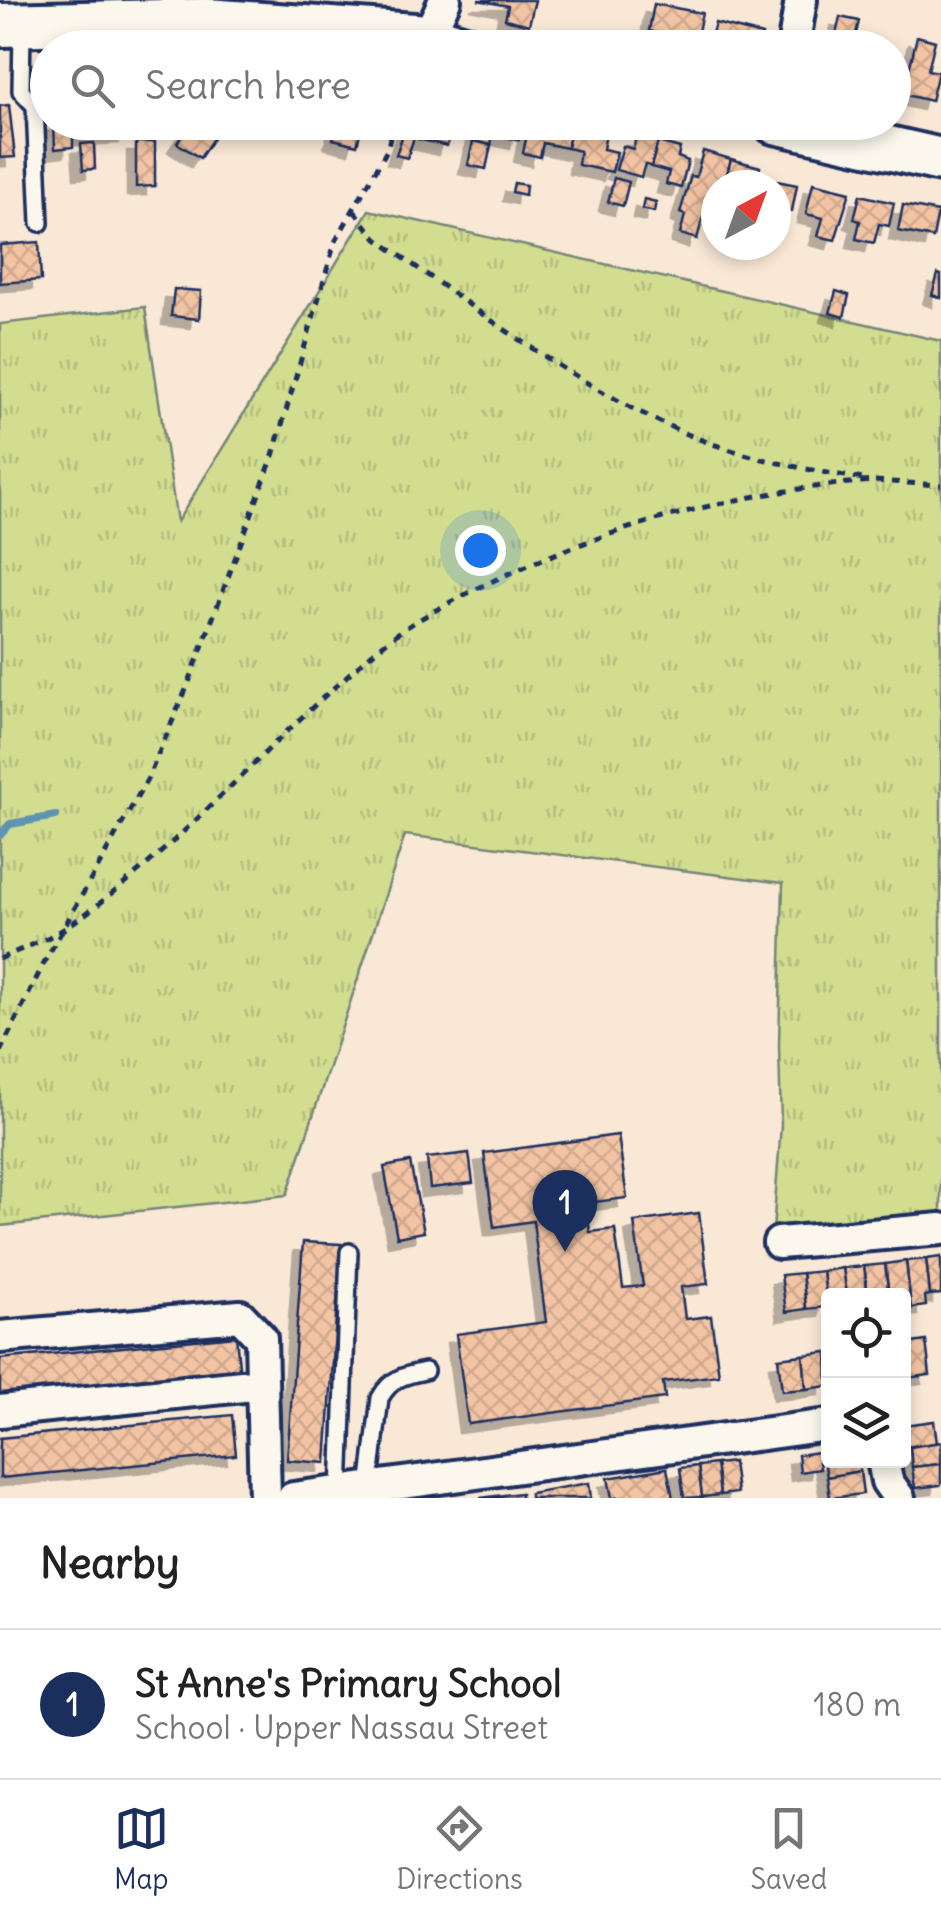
<!DOCTYPE html>
<meta charset="utf-8">
<style>
body{margin:0;font-family:Delius,sans-serif;background:#f2f2f2;color:#222}
.controls{position:absolute;right:30px;bottom:30px;display:grid;overflow:hidden;border-radius:10px;box-shadow:0 5px 15px #0003}
.controls button{width:90px;height:90px;display:grid;place-items:center;padding:0;border:0;border-bottom:2px solid #e0e0e0;background:#fff;color:#222;font:50px sans-serif}
.compass{position:absolute;left:701px;top:170px;width:90px;height:90px;border-radius:50%;background:#fff;box-shadow:0 5px 15px #0003;rotate:41deg}
.you{position:absolute;left:480px;top:550px;width:35px;height:35px;margin:-25px;border:8px solid #fff;border-radius:50%;background:#1a73e8;box-shadow:0 0 0 15px #1a73e833}
.badge{display:grid;place-items:center;width:65px;height:65px;border-radius:50%;background:#1b2f5e;color:#fff;font-size:32px;font-weight:700}
.pin{position:absolute;translate:-50% -82px;filter:drop-shadow(0 2px 5px #0008)}
.pin::after{content:'';position:absolute;top:52px;width:35px;height:30px;background:inherit;clip-path:polygon(0 0,100% 0,50% 100%)}
.list{margin:0;padding:0;list-style:none}
h2{display:flex;justify-content:space-between;align-items:center;height:130px;margin:0;padding:0 40px;font-size:42px}
h2 small{font-size:32px;font-weight:400;color:#767676}
.list li{display:grid;grid-template-columns:65px 1fr auto;gap:30px;align-items:center;box-sizing:border-box;height:150px;padding:0 40px;border-top:2px solid #e0e0e0}
.list b{display:block;font-size:38px;white-space:nowrap}
.list p{margin:0;font-size:32px;white-space:nowrap;color:#767676}
.list em{font-size:32px;font-style:normal;color:#767676}
.icon{flex:none;width:55px;height:55px;fill:none;stroke:currentColor;stroke-width:2;stroke-linecap:round;stroke-linejoin:round}
.map{position:relative;flex:none;width:941px;height:1498px;overflow:hidden}
.search{position:absolute;background:#fff;box-shadow:0 5px 15px #0003;left:30px;right:30px;top:30px;height:110px;display:flex;align-items:center;gap:25px;box-sizing:border-box;padding:0 35px;border-radius:55px;color:#767676;font-size:38px}
.sheet{height:280px;background:#fff}
nav{display:flex;justify-content:space-around;align-items:center;box-sizing:border-box;height:140px;border-top:2px solid #e0e0e0;background:#fff;font-size:28px;color:#767676}
nav a{display:grid;justify-items:center;gap:5px}
nav .on{color:#1b2f5e}
.map>svg:first-child{display:block}
.grass{fill:url(#grass-tufts);stroke:#768677;stroke-width:2.5}
.lines{fill:none;stroke-linecap:round;stroke-linejoin:round}
.stream{stroke:#5e94b1;stroke-width:8}
.building{fill:url(#building-cross-hatch);stroke:#1b2f5e;stroke-width:2.5;filter:url(#shadow)}
.lane-casing{stroke:#1b2f5e;stroke-width:22}
.street-casing{stroke:#1b2f5e;stroke-width:38}
.secondary-casing{stroke:#1b2f5e;stroke-width:50}
.path{stroke:#1b2f5e;stroke-width:5;stroke-dasharray:8 8;stroke-linecap:butt}
.lane{stroke:#fbf7ec;stroke-width:15}
.street{stroke:#fbf7ec;stroke-width:30}
.secondary{stroke:#fbf7ec;stroke-width:42}
</style>
<div class="map">
<svg width="941" height="1498" viewBox="0 0 941 1498">
<defs>
<pattern id="grass-tufts" width="24" height="20" patternUnits="userSpaceOnUse" patternTransform="scale(2.5)"><rect width="24" height="20" fill="#d2dd90"/><path d="M3 7l-1-3M5 7V3M7 7l1-3M15 17l-1-3M17 17v-4M19 17l1-3" fill="none" stroke="#b4be7f"/></pattern>
<pattern id="building-cross-hatch" width="8" height="8" patternUnits="userSpaceOnUse" patternTransform="scale(2.5)"><rect width="8" height="8" fill="#f3c4a3"/><path d="M0 0l8 8M0 8l8-8" fill="none" stroke="#d0a98f"/></pattern>
<filter id="shadow"><feDropShadow dx="-9" dy="9" stdDeviation="0" flood-color="#0004"/></filter>
</defs>
<rect width="100%" height="100%" fill="#f9e8d6"/>
<filter id="ink" filterUnits="userSpaceOnUse"><feTurbulence type="fractalNoise" baseFrequency=".01" numOctaves="2"/><feDisplacementMap in="SourceGraphic" scale="20" xChannelSelector="R" yChannelSelector="G"/><feConvolveMatrix kernelMatrix="1 2 1 2 8 2 1 2 1" color-interpolation-filters="sRGB"/></filter>
<g filter="url(#ink)">
<!-- grass -->
<polygon class="grass" points="369,210 941,341 941,1216 773,1231 781,1125 779,1045 783,883 405,835 287,1195 0,1226 0,324 145,307 177,522"/>
<g class="lines">
<!-- stream -->
<polyline class="stream" points="0,835 10,824 56,816"/>
</g>
<!-- building -->
<g class="building">
<polygon points="478,0 535,0 529,25 505,19 508,6"/>
<polygon points="654,4 702,13 696,41 649,31"/>
<polygon points="840,17 859,21 853,46 861,48 833,48"/>
<polygon points="715,23 762,35 758,48 708,48"/>
<polygon points="917,36 935,41 928,70 938,72 931,101 894,92 894,62 910,66"/>
<polygon points="9,105 15,157 0,158 0,106"/>
<polygon points="54,122 91,122 92,136 73,137 73,147 55,149"/>
<polygon points="91,122 126,122 127,134 92,136"/>
<polygon points="191,122 224,122 200,158 177,143"/>
<polygon points="338,122 363,122 357,145 333,139"/>
<polygon points="462,122 461,128 452,126 447,146 418,139 422,124 418,122"/>
<polygon points="478,122 523,122 519,140 493,134 491,145 473,141"/>
<polygon points="540,122 573,122 567,148 543,143 540,157 523,153 529,125 539,127"/>
<polygon points="573,122 608,125 603,149 617,152 612,172 578,165 580,151 567,148"/>
<polygon points="406,125 417,129 407,158 396,155"/>
<polygon points="636,137 658,142 651,167 645,164 641,177 616,170 623,146 633,149"/>
<polygon points="473,141 491,145 486,169 468,165"/>
<polygon points="136,142 155,142 155,186 136,187"/>
<polygon points="658,142 680,148 678,157 688,161 681,188 666,184 669,172 651,167"/>
<polygon points="94,143 95,169 83,170 81,144"/>
<polygon points="703,151 731,159 724,185 712,185 697,239 680,234 685,215 680,213 691,176 696,177"/>
<polygon points="731,159 760,167 756,185 724,185"/>
<polygon points="614,178 629,182 623,206 608,202"/>
<polygon points="762,178 797,185 792,211 776,208 776,185 761,185"/>
<polygon points="514,183 526,185 525,195 512,192"/>
<polygon points="813,183 850,192 835,240 818,236 823,218 806,214"/>
<polygon points="860,195 894,203 889,226 879,224 874,243 856,239 860,221 854,219"/>
<polygon points="644,199 656,202 654,212 642,209"/>
<polygon points="903,205 938,212 933,238 898,231"/>
<polygon points="39,242 41,280 0,283 0,245"/>
<polygon points="938,274 941,275 941,298 932,295"/>
<polygon points="174,289 201,291 199,319 171,316"/>
<polygon points="836,291 849,295 844,317 830,313"/>
<polygon points="618,1135 627,1198 586,1203 590,1232 615,1229 623,1288 643,1286 634,1222 699,1213 708,1284 681,1287 685,1319 711,1316 719,1375 663,1382 665,1398 468,1424 456,1334 546,1322 533,1221 494,1227 484,1153"/>
<polygon points="469,1153 473,1183 430,1188 427,1158"/>
<polygon points="410,1162 424,1232 397,1237 384,1167"/>
<polygon points="303,1242 341,1244 326,1463 287,1460"/>
<polygon points="941,1257 941,1294 930,1295 926,1259"/>
<polygon points="926,1259 930,1295 925,1296 926,1306 911,1308 906,1261"/>
<polygon points="906,1261 910,1298 889,1296 885,1264"/>
<polygon points="885,1264 889,1296 868,1296 864,1266"/>
<polygon points="864,1266 868,1296 847,1296 843,1268"/>
<polygon points="843,1268 847,1296 828,1296 827,1307 823,1271"/>
<polygon points="823,1271 827,1307 806,1309 802,1273"/>
<polygon points="802,1273 806,1309 786,1312 781,1275"/>
<polygon points="236,1336 240,1376 0,1399 0,1359"/>
<polygon points="926,1341 930,1375 905,1378 904,1344"/>
<polygon points="827,1352 828,1386 806,1389 803,1355"/>
<polygon points="803,1355 806,1389 782,1391 778,1358"/>
<polygon points="232,1415 236,1455 0,1478 0,1438"/>
<polygon points="934,1421 937,1443 904,1447 904,1425"/>
<polygon points="941,1442 941,1464 912,1467 910,1447"/>
<polygon points="818,1452 820,1469 800,1472 798,1455"/>
<polygon points="828,1454 828,1460 858,1460 860,1471 827,1477 823,1455"/>
<polygon points="733,1462 737,1493 720,1495 716,1464"/>
<polygon points="716,1464 720,1495 702,1497 698,1466"/>
<polygon points="941,1464 941,1485 915,1488 912,1467"/>
<polygon points="698,1466 702,1497 684,1498 680,1468"/>
<polygon points="667,1468 673,1498 612,1498 608,1478"/>
<polygon points="860,1471 863,1494 830,1498 827,1477"/>
<polygon points="589,1483 591,1498 530,1498 530,1493"/>
<polygon points="521,1493 521,1498 480,1498"/>
</g>
<g class="lines">
<defs>
<g id="lane">
<polyline points="22,29 21,91 35,106 40,223"/>
<path d="M 369,1488 L 380,1398 C 391,1378 405,1375 425,1371"/>
<polyline points="340,1492 349,1252"/>
</g>
<g id="street">
<polyline points="428,36 445,0"/>
<polyline points="793,48 801,0"/>
<polyline points="779,1243 941,1229"/>
<polyline points="0,1337 240,1316 261,1338 265,1498"/>
<polyline points="0,1411 262,1384"/>
<polyline points="883,1460 887,1481 899,1498"/>
<polyline points="293,1498 828,1425"/>
</g>
<g id="secondary">
<polyline points="0,25 206,20 428,36 467,48"/>
<polyline points="775,122 941,160"/>
</g>
</defs>
<!-- lane casing -->
<use href="#lane" class="lane-casing"/>
<!-- street casing -->
<use href="#street" class="street-casing"/>
<!-- secondary casing -->
<use href="#secondary" class="secondary-casing"/>
<!-- path -->
<g class="path">
<path d="M 354,211 L 377,239 C 472,306 567,380 673,428 C 732,455 799,469 864,479"/>
<polyline points="875,481 941,485"/>
<path d="M 0,959 C 22,948 48,940 68,926 C 166,860 250,762 338,684 C 361,663 388,638 415,622 C 551,542 717,492 874,481"/>
<polyline points="0,1052 45,961 148,778 188,685 272,459 335,242 387,150 394,122"/>
</g>
<!-- lane -->
<use href="#lane" class="lane"/>
<!-- street -->
<use href="#street" class="street"/>
<!-- secondary -->
<use href="#secondary" class="secondary"/>
</g>
</g>
</svg>
<div class="controls">
<button><svg class="icon" aria-label="locate" viewBox="0 0 24 24"><circle cx="12" cy="12" r="6"/><path d="M12 2v4M12 18v4M2 12h4M18 12h4"/></svg></button>
<button><svg class="icon" aria-label="layers" viewBox="0 0 24 24"><path d="M12 4l9 5-9 5-9-5zM3 14l9 5 9-5"/></svg></button>
</div>
<svg class="compass" viewBox="-18 -18 36 36"><path d="M0-13l5 13h-10z" fill="#e53935"/><path d="M0 13l5-13h-10z" fill="#767676"/></svg>
<div class="you"></div>
<div class="pin badge" style="left:565px;top:1252px">1</div>
<div class="search"><svg class="icon" aria-label="search" viewBox="0 0 24 24"><circle cx="10" cy="10" r="6"/><path d="M15 15l6 6"/></svg>Search here</div>
</div>
<section class="sheet">
<h2>Nearby<small></small></h2>
<ul class="list">
<li><span class="badge">1</span><div><b>St Anne's Primary School</b><p>School · Upper Nassau Street</p></div><em>180 m</em></li>
</ul>
</section>
<nav>
<a class="on"><svg class="icon" aria-label="map" viewBox="0 0 24 24"><path d="M3 6l6-2 6 2 6-2v14l-6 2-6-2-6 2zM9 4v14M15 6v14"/></svg>Map</a>
<a><svg class="icon" aria-label="directions" viewBox="0 0 24 24"><path d="M12 3l9 9-9 9-9-9zM9 14v-3h6M13 9l2 2-2 2"/></svg>Directions</a>
<a><svg class="icon" aria-label="saved" viewBox="0 0 24 24"><path d="M7 4h10v16l-5-4-5 4z"/></svg>Saved</a>
</nav>
